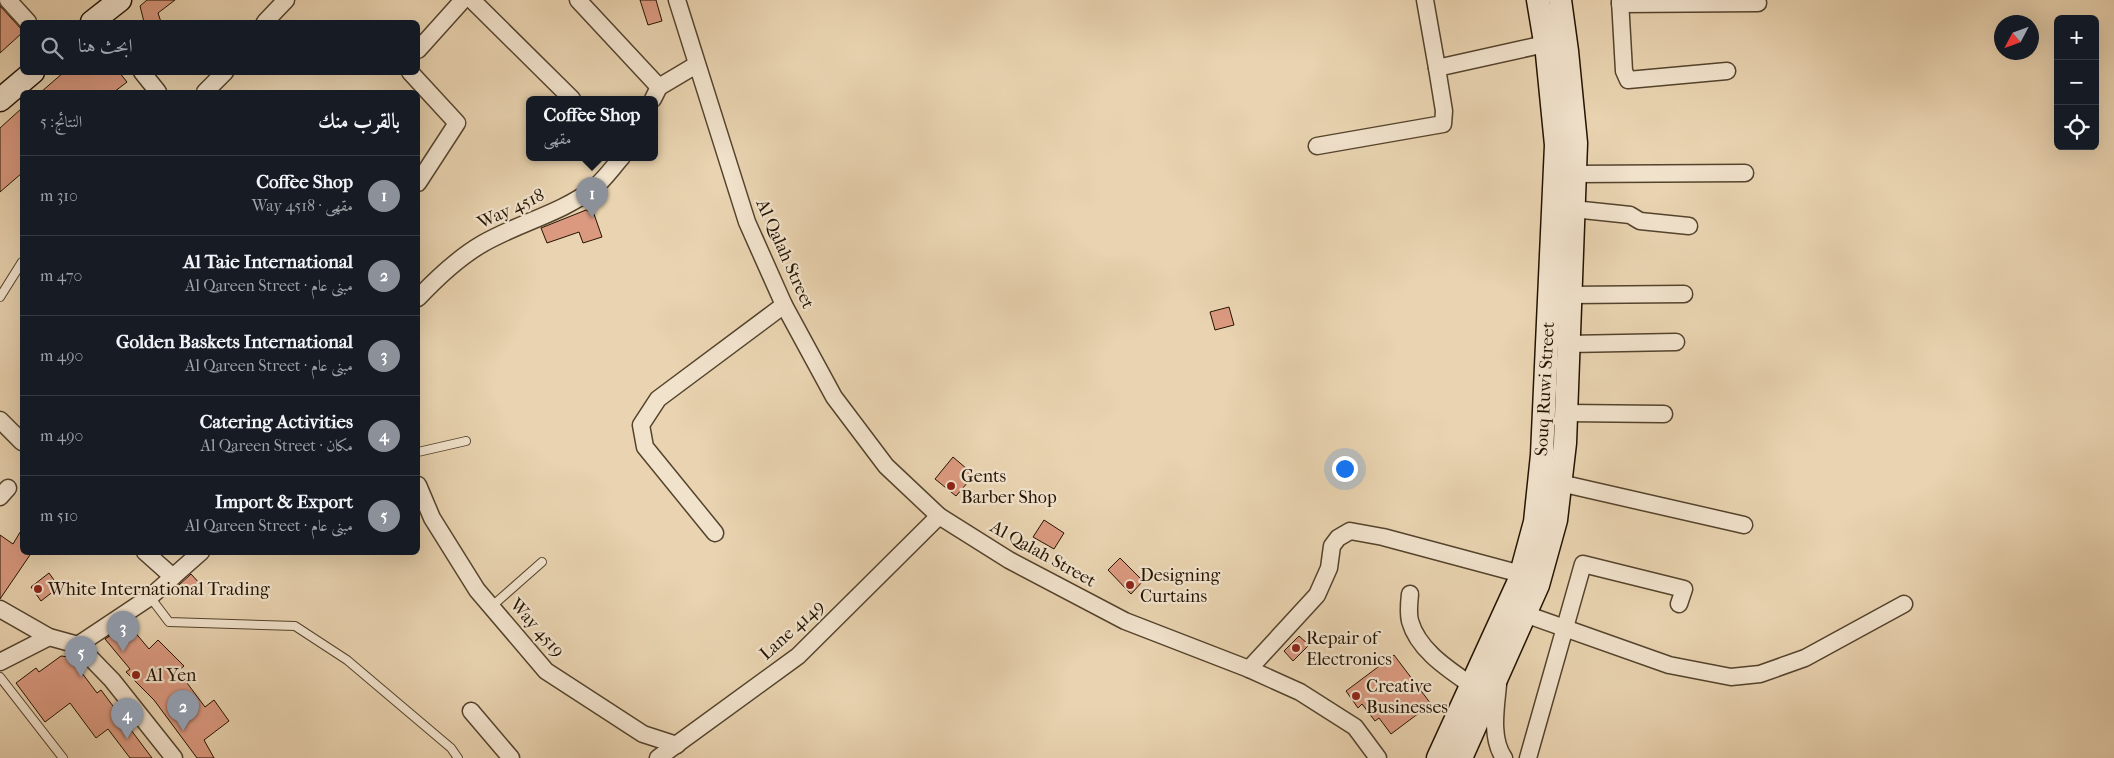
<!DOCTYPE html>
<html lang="ar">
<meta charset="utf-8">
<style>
body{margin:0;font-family:"IM FELL French Canon",Amiri,serif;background:#242831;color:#f1f3f6;direction:rtl}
.controls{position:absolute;right:15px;top:15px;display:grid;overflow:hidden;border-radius:8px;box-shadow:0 5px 20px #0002}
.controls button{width:45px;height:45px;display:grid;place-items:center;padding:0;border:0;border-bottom:1px solid #363941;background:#171b24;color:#f1f3f6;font:25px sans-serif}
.compass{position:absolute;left:1994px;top:15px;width:45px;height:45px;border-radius:50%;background:#171b24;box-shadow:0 5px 20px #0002;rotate:229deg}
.you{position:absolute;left:1344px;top:468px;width:18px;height:18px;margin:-12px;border:4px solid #fff;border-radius:50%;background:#1a73e8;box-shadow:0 0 0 8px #1a73e833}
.badge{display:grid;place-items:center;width:32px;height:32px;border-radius:50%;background:#8c9099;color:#fff;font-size:16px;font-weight:700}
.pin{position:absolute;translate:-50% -41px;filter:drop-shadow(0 1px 2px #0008)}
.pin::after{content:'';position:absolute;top:26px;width:18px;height:15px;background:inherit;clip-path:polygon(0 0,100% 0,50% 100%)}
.popup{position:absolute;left:526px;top:96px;width:132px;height:65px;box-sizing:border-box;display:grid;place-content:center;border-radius:8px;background:#171b24;filter:drop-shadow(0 1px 4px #0005);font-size:16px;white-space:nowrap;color:#9ea1a6}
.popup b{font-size:19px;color:#f1f3f6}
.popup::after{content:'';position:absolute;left:50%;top:100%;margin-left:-10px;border:10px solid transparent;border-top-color:#171b24}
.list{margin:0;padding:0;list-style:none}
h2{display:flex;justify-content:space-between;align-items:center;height:65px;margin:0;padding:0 20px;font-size:21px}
h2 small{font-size:16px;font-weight:400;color:#9ea1a6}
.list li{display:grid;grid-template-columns:32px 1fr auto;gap:15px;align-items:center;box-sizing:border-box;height:80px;padding:0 20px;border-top:1px solid #363941}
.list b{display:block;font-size:19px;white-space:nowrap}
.list p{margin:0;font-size:16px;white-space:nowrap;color:#9ea1a6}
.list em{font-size:16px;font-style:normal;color:#9ea1a6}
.icon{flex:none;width:28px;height:28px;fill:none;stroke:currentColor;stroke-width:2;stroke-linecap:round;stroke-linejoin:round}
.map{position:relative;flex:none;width:2114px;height:758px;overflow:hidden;direction:ltr}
.search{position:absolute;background:#171b24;box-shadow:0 5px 20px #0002;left:20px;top:20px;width:400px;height:55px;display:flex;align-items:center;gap:12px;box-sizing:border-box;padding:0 18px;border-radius:8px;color:#9ea1a6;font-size:19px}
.panel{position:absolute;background:#171b24;box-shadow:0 5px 20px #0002;left:20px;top:90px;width:400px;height:465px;border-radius:8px;direction:rtl}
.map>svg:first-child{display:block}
.building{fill:#db9a80;stroke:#231300}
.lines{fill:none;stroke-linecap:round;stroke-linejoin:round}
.lane-casing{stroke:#54432c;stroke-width:10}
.street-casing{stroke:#54432c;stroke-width:19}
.secondary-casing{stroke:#231300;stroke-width:25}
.lane{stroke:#f1e2cc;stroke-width:8}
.street{stroke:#f1e2cc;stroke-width:16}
.secondary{stroke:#f1e2cc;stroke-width:22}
.poi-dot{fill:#8f2418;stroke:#f1e2cc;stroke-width:2}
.labels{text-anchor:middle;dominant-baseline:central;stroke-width:4.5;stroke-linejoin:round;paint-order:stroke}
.street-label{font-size:18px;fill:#231300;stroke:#f1e2cc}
.poi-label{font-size:18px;fill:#231300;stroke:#f1e2cc;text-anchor:start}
</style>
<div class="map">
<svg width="2114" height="758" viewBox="0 0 2114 758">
<rect width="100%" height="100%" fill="#e9d3b0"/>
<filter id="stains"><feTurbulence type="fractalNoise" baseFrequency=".004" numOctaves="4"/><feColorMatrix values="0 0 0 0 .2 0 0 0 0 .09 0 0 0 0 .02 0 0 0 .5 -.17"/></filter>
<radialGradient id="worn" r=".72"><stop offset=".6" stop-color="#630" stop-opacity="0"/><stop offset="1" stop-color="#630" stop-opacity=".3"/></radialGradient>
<!-- building -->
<g class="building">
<polygon points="147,0 175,0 158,13 161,22 144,22 140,6"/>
<polygon points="640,0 656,0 662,21 648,25"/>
<polygon points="0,6 22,30 22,33 0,53"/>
<polygon points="64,72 119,72 127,82 114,92 41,92"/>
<polygon points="22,108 22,173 0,192 0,128"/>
<polygon points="586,210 594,214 602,237 583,243 579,232 547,243 541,228"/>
<polygon points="1229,307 1234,325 1215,330 1210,312"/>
<polygon points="953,457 974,475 956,496 935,479"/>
<polygon points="1044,520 1064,533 1054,549 1033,537"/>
<polygon points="22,529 22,552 32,552 0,599 0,535 13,544"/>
<polygon points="1120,558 1143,581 1131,594 1108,570"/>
<polygon points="49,573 59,587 41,601 31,587"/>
<polygon points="191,574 201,585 188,596 179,585"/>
<polygon points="128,624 149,649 158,640 184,666 178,671 205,707 214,700 229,721 204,740 214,758 197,758 154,700 126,672 130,669 105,639"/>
<polygon points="1299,636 1309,645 1293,661 1284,651"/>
<polygon points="1394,655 1431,704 1391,734 1379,718 1375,721 1362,704 1358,708 1346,691"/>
<polygon points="61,656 70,657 97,693 101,690 152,758 130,758 108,729 96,738 70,703 45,722 16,683 36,668 39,672"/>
</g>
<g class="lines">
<defs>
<g id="lane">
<polyline points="0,297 22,262"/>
<polyline points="418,452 466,441"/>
<polyline points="150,597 169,622 295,626 347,660 451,748 458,758"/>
<polyline points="491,607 542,562"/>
<polyline points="0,677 63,758"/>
</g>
<g id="street">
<polyline points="8,0 28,22"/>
<polyline points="472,0 572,99"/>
<polyline points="578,0 659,87"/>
<polyline points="677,0 747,222 784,305 834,397 886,466 939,516 1009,560 1125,621 1249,669 1300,692 1355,727 1378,758"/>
<polyline points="1425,0 1437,68"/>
<polyline points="1620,0 1624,71 1628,80 1727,71"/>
<polyline points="1620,4 1758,3"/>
<polyline points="265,22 286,0"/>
<polyline points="418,50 463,0"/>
<polyline points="142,72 158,92"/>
<polyline points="410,72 457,123 418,183"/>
<polyline points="205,92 225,72"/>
<polyline points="653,99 659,87 696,65"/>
<polyline points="1317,146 1443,124 1444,111 1437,68 1545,44"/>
<polyline points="1574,174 1745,173"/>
<polyline points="1573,209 1621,214 1630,215 1640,221 1689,226"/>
<polyline points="1570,295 1684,294"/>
<path d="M 418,298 C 436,279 458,258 482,244 C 518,223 560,214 594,188 C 604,180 613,167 622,157"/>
<polyline points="1568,344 1676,342"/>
<polyline points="1566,413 1664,414"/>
<polyline points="0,420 22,442"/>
<polyline points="1560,483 1744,525"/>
<polyline points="418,485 432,518 477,590 546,671 643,734 677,745"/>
<polyline points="0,497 8,488"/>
<polyline points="715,533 645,447 641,425 658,399 784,305"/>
<polyline points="145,552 173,577"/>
<path d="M 1410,594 C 1409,603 1408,613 1410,621 C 1418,650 1448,669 1471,685"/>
<polyline points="0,609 49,637 78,645 112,680 174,758"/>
<polyline points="1525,614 1669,665 1731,677 1760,674 1805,658 1904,604"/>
<polyline points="78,645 150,597 201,552"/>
<polyline points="0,662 49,637"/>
<polyline points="1249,669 1317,595 1329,568 1332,546 1338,538 1350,531 1383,537 1521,574"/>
<path d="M 1498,685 C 1496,707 1490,738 1504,758"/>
<polyline points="471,711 511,758"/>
<polyline points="658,758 798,656 939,516"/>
<polyline points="1528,758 1583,564 1684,589 1679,604"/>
</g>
<g id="secondary">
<polyline points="92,22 120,0"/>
<polyline points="0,100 33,72"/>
<polyline points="1438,758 1519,581 1535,522 1542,455 1556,145 1547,54 1538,0"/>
<polyline points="1461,758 1538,585 1556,520 1565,443 1576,143 1567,51 1560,0"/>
</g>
</defs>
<!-- lane casing -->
<use href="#lane" class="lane-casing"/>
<!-- street casing -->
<use href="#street" class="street-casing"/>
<!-- secondary casing -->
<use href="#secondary" class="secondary-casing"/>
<!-- lane -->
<use href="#lane" class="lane"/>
<!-- street -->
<use href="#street" class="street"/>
<!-- secondary -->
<use href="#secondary" class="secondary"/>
</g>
<!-- markers -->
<g class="poi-dot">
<circle cx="951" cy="486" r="5"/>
<circle cx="1130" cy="585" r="5"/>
<circle cx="38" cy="589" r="5"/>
<circle cx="1296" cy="648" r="5"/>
<circle cx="136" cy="675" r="5"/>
<circle cx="1356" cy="696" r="5"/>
</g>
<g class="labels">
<!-- street labels -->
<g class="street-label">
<text transform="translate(511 209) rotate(-25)">Way 4518</text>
<text transform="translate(785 254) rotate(66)">Al Qalah Street</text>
<text transform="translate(1545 389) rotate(-87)">Souq Ruwi Street</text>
<text transform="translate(1043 554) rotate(29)">Al Qalah Street</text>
<text transform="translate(537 628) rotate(48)">Way 4519</text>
<text transform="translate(792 630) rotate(-42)">Lane 4149</text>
</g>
<!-- poi labels -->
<g class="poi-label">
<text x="961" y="476">Gents<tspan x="961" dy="21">Barber Shop</tspan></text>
<text x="1140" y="575">Designing<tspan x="1140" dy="21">Curtains</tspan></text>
<text x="48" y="589">White International Trading</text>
<text x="1306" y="638">Repair of<tspan x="1306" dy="21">Electronics</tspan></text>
<text x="146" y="675">Al Yen</text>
<text x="1366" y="686">Creative<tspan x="1366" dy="21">Businesses</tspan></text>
</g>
</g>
<rect width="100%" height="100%" filter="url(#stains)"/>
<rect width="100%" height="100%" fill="url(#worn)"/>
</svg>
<div class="controls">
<button>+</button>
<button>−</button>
<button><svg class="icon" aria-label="locate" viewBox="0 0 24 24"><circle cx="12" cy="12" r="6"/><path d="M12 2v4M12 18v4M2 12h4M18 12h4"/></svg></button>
</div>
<svg class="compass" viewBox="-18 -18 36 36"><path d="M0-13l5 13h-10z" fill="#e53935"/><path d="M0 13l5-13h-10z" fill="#9ea1a6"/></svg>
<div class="you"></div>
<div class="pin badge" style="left:592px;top:218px">1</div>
<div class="popup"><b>Coffee Shop</b>مقهى</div>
<div class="pin badge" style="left:183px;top:731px">2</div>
<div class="pin badge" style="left:123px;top:652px">3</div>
<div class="pin badge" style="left:127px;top:739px">4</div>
<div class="pin badge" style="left:81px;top:677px">5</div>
<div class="search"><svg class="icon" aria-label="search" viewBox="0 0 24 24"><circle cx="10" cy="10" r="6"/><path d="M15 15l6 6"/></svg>ابحث هنا</div>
<section class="panel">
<h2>بالقرب منك<small>النتائج: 5</small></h2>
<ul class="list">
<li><span class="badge">1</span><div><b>Coffee Shop</b><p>مقهى · Way 4518</p></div><em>310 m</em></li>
<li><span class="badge">2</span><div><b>Al Taie International</b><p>مبنى عام · Al Qareen Street</p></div><em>470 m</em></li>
<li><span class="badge">3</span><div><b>Golden Baskets International</b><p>مبنى عام · Al Qareen Street</p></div><em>490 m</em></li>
<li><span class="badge">4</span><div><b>Catering Activities</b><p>مكان · Al Qareen Street</p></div><em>490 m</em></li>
<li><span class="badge">5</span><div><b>Import &amp; Export</b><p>مبنى عام · Al Qareen Street</p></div><em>510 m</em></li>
</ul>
</section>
</div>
